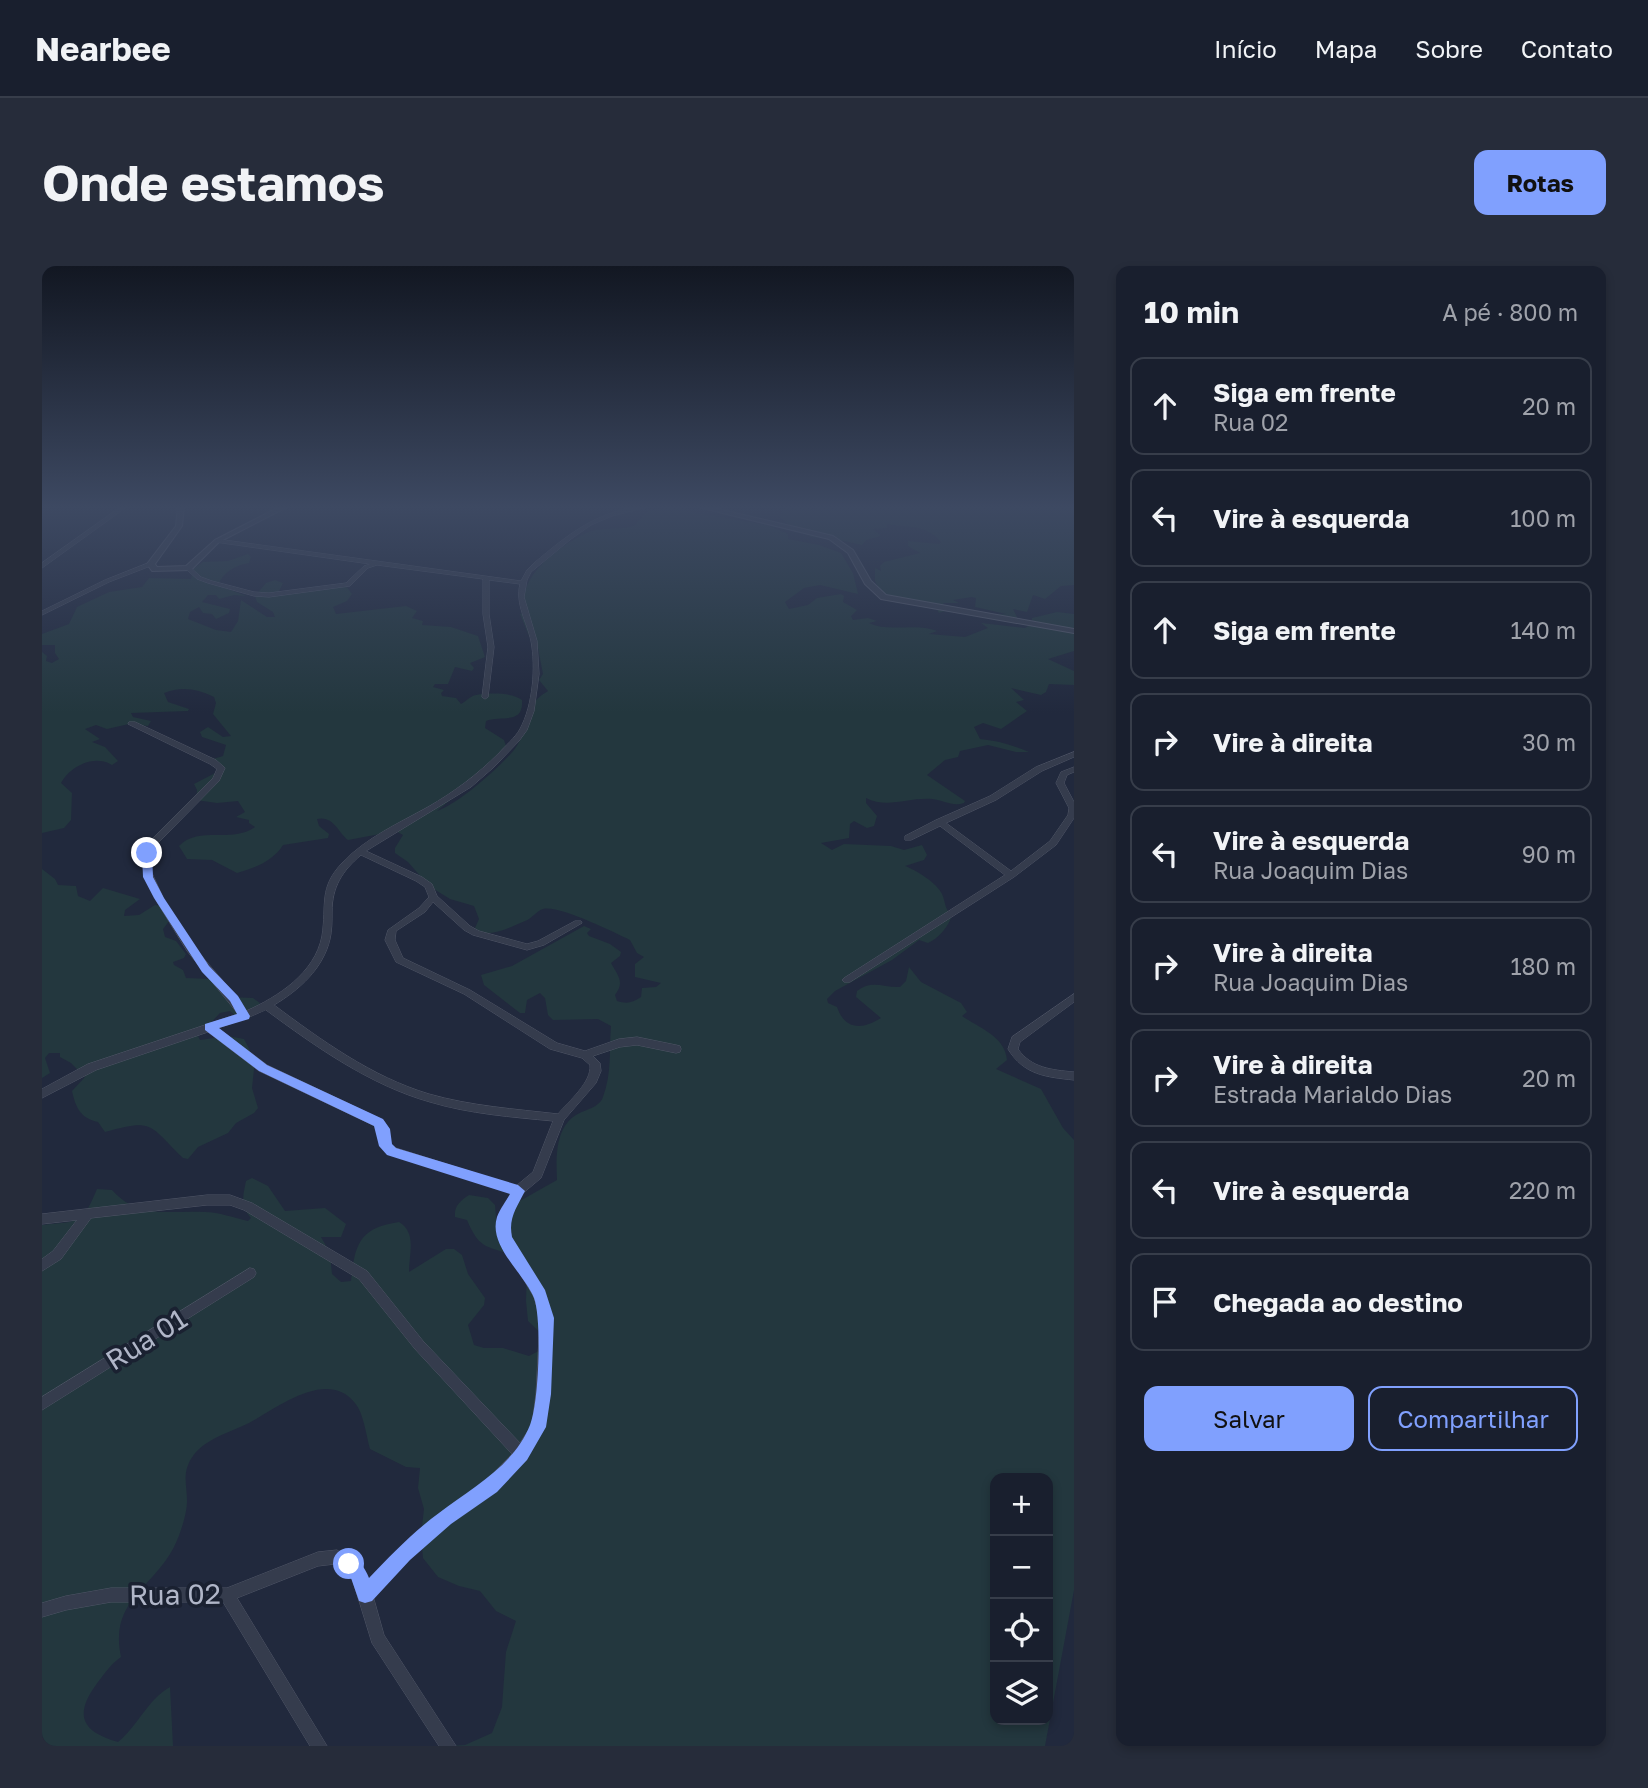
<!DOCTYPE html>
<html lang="pt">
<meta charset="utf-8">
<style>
body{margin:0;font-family:"Golos Text",sans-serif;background:#262c3a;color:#f1f3f6}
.controls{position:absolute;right:21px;bottom:21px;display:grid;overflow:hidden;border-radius:14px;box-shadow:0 4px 10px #0003}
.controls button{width:63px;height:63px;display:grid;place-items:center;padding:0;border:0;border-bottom:2px solid #373d4a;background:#191f2e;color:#f1f3f6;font:35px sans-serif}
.stop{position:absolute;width:21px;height:21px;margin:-16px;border:5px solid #80a0fe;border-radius:50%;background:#fff}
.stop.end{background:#80a0fe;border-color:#fff;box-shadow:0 2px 7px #0008}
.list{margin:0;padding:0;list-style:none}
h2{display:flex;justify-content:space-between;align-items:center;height:91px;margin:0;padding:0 28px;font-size:30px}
h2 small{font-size:23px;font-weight:400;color:#9fa2aa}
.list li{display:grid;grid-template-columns:46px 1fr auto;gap:21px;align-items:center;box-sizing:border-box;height:98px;margin:0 14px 14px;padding:0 14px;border:2px solid #373d4a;border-radius:14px}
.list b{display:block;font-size:26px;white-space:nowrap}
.list p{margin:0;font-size:23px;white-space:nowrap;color:#9fa2aa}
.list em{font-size:23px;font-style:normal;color:#9fa2aa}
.actions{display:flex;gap:14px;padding:21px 28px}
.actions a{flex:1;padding:16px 0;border:2px solid #80a0fe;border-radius:14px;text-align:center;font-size:24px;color:#80a0fe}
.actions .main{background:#80a0fe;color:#111}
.icon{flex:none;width:38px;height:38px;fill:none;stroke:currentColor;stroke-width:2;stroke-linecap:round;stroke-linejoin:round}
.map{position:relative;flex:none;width:1032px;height:1480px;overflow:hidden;border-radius:14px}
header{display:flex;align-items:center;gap:42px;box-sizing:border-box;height:98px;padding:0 35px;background:#191f2e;border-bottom:2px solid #373d4a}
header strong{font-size:33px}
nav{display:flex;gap:38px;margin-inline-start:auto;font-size:24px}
.intro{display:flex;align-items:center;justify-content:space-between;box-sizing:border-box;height:168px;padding:0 42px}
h1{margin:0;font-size:49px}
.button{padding:18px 32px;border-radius:14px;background:#80a0fe;color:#111;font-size:24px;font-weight:700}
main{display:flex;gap:42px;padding:0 42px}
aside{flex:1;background:#191f2e;border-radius:14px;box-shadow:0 4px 10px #0003}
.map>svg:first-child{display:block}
.green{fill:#23373e;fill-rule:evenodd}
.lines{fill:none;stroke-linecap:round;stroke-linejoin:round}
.minor-casing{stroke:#505667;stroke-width:1}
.tertiary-casing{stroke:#505667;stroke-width:2}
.minor{fill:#353c4d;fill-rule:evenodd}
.tertiary{fill:#353c4d;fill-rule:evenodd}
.route{fill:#80a0fe}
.labels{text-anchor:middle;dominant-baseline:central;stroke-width:7;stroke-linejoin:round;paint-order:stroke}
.near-street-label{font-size:28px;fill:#b0b6c8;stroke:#1a2131}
</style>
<header>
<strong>Nearbee</strong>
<nav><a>Início</a><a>Mapa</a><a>Sobre</a><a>Contato</a></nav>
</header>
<div class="intro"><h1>Onde estamos</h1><a class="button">Rotas</a></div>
<main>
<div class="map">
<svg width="1032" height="1480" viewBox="0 0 1032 1480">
<rect width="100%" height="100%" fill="#21293d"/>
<!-- green -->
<g class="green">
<path d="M 636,240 L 654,247 L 725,259 L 746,268 L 746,273 L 777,279 L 799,287 L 811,307 L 816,328 L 778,319 L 762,322 L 743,336 L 747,343 L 766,339 L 775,332 L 799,328 L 802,330 L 801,336 L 815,344 L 809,350 L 811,354 L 826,352 L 835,355 L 827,357 C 847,367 874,356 895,365 L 887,368 L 923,371 L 946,362 L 939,357 L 983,362 L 990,358 L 990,352 L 1015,346 L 1032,348 L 1032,385 L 1006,393 L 1032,405 L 1032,419 L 1007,418 L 1004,426 L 999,429 L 969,422 L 982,434 L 974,436 L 985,445 L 959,463 L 941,457 L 932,461 L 938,473 C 958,475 969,479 987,486 L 974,486 L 946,479 L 918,485 L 916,491 L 903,494 L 885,509 L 923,535 L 922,537 C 910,541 902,534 890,533 C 867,531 845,543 824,532 L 824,537 L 835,550 L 832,560 L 825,562 L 812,555 L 808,558 L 807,572 L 779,577 L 790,584 L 802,578 L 849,580 L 862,584 L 880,579 L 885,589 L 882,594 L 863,600 C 874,604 895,617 900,628 C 904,637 902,643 910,649 C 907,660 896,673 886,677 L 877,674 L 850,694 L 793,725 L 785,733 L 786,737 L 795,741 C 803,764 820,764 839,752 L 814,731 L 815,725 C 830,713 842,722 858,721 L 864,715 L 867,701 L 879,716 L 919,737 L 925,746 L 920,750 C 937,762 963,770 965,794 L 954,803 L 999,823 L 1021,862 L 1032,874 L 1032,1324 L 1003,1480 L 407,1480 L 423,1479 L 450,1467 L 460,1441 L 464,1386 L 474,1355 L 454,1345 L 438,1325 L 417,1320 L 396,1311 L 381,1292 L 379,1269 L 382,1243 L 376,1222 L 378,1202 L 364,1201 L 328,1183 C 324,1169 322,1148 313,1137 C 285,1102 235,1142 207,1157 C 187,1167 161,1173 149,1193 C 140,1208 145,1219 145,1235 C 145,1248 138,1269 132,1281 C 110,1323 67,1335 79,1391 C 69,1398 63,1407 56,1416 C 32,1448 38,1465 76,1476 C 96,1460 106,1433 128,1421 L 131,1480 L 0,1480 L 0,959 C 37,955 40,959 55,923 L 70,924 C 97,954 127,944 163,946 C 177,946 192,952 206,955 L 209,952 C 198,939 201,930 204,915 L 210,912 L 226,920 L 243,945 L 283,942 L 304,958 L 299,971 L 279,971 L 288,987 L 290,1008 L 299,1016 L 309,1015 C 313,978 317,962 357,956 C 375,967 367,987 367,1006 L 404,983 L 412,983 L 420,989 L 426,1008 L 443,1032 L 442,1039 L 426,1059 L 432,1079 L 442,1082 L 461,1082 L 487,1090 L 510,1078 L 486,1055 L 484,1035 L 485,1004 C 480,999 475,990 468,988 C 443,980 437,982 425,954 L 413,951 C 412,940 418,935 427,929 L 446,932 L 453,939 L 455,962 L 476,936 L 515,914 C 514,892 513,862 534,849 C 544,843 557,842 561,831 C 570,807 567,785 569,760 L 556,753 L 511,754 L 506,749 L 503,732 L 498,727 L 485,734 L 483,747 L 478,747 L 442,719 L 439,709 L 470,700 L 542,660 L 549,663 L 545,667 L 547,670 L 568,678 L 579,686 L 578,690 L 569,697 C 576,710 583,716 573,729 L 575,735 C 585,738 590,737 599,731 L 600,722 L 614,721 L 619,717 L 593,711 L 593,698 L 602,691 L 595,687 L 588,674 C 571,666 517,639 501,643 C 494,645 490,653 483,655 C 469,661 451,670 437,666 L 433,662 L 437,653 L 432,640 L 408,633 L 387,620 L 366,596 L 353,587 L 353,582 L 361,569 L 354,565 L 306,574 C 296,566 291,549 275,553 L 277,560 L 287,568 L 286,572 L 241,579 C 231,595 213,602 195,607 L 170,594 L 145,593 L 137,580 C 157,559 190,578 213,561 L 207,557 L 207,554 L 194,551 L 203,546 L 196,535 L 175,537 L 154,534 L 155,524 L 152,518 L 177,505 L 171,493 L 181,490 L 184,479 L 160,471 L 158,466 L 166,461 L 181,471 L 189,470 L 171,448 L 174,437 L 172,431 C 155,423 140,420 122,427 L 126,436 L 147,443 L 146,445 L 89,447 L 91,451 L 109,455 L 106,460 L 87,458 L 65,463 L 54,459 L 43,463 L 58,473 L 50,476 L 63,481 L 76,495 L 70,499 C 53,488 28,500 19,517 L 30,527 L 29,554 L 22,562 L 0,567 L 0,386 L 5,390 L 4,395 L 10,397 L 17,393 L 13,387 L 13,379 L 0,379 L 0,368 L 27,358 L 35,341 L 67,326 L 100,321 L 107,312 L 149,313 L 151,303 L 161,296 L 186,295 L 206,288 L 209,291 L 207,297 C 194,299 181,306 176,319 L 204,330 L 192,329 L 177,333 L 174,329 L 166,329 L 160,336 L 188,343 L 187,347 L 174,353 L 170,348 L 161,347 L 157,341 L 148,346 L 146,353 L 174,364 L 189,366 L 196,355 L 199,334 L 225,351 L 233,351 L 231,346 L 215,336 L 213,330 L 224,317 L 233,314 L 241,317 L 236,327 L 239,329 L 304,320 L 310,328 L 305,335 L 291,341 L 294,348 L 364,340 L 375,345 L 370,352 L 381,355 L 380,359 L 409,361 L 436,370 L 443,391 L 428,397 L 432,402 L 430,405 L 413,401 L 406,418 L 393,418 L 391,421 L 402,424 L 399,427 L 400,430 L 414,432 L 419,438 C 425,435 428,430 434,429 C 447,427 469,426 480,434 C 482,459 459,449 444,455 L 443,462 L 462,474 L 464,480 L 439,508 L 395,545 C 416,538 457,502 472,484 C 491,460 474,444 506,425 L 497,414 L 501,408 L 495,377 L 487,370 L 478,348 L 482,347 C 475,310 514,283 542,268 C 557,260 576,265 591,260 C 597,257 600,249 606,245 ZM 953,1212 L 1006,1212 L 1006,1454 L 953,1454 Z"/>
<path d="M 750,240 L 762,240 L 775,244 L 780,240 L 1032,240 L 1032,319 L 1019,320 L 1003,333 L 991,329 L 985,346 L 971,343 L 975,351 L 972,354 L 941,352 L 944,349 L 964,348 L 933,341 L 934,332 L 930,331 L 911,334 L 917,337 L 901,337 L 906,344 L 897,347 L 894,342 L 840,328 L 833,315 L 833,302 L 839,305 L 838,300 L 842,296 L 878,287 L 866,280 L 866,275 L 897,278 L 899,276 C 884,258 867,262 845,258 L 845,262 L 831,263 L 839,270 L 824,274 L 820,279 L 778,270 L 778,272 L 768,271 L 767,266 L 749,261 L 738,251 L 739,244 Z"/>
<path d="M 0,603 L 13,613 L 16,619 L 34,620 L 36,630 L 48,635 L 61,622 L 98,633 L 83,644 L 82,650 L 97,649 L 113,639 L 119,640 L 128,654 L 121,663 L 123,671 L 134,675 L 144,688 L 142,692 L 131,696 L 132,699 L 141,704 L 144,712 L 168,713 L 187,731 L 211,732 L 218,737 L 214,747 L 204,754 L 197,753 L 188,745 L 178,747 L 156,770 L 158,774 L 186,770 L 202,773 L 213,794 L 210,822 L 216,842 L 212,847 L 194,857 L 186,867 L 156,881 L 146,893 L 141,892 C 107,859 112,852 63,866 L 56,856 C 39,852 34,843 30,825 L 43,811 L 29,797 L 18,791 L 18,787 L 7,787 L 3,792 L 8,807 L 0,812 Z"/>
</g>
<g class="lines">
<defs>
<g id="minor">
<polygon points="80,240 86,240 0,302 0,297"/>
<path d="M 598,240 L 609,240 L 570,250 L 549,259 L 529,273 L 489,306 L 485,314 L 482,331 L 495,375 L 497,408 L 492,445 L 485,464 L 477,475 L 452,501 L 429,521 L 324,585 L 380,611 L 390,618 L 395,630 L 428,660 L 437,665 L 485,678 L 496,675 L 533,655 L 539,655 L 540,657 L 502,679 L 485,684 L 431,669 L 422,664 L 391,636 L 383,646 L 354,665 L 353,674 L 361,692 L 428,724 L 515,777 L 543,785 L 577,773 L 595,771 L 634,779 L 638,780 L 639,783 L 638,786 L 634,787 L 595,779 L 578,781 L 551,790 L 558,797 L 559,805 L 554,817 L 522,854 L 499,912 L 480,928 L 468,952 L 469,971 L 502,1025 L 510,1052 L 508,1128 L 503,1161 L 484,1193 L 454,1225 L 408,1257 L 367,1293 L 331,1330 L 342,1369 L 414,1480 L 397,1480 L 330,1377 L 310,1312 L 293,1298 L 276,1300 L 195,1332 L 285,1480 L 268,1480 L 181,1336 L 69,1336 L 24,1344 L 0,1351 L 0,1337 L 24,1330 L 69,1322 L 185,1322 L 276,1286 L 295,1284 L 321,1302 L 326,1315 L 357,1283 L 398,1247 L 444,1215 L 470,1188 L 373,1083 L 317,1013 L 202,944 L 188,939 L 165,939 L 49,952 L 19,993 L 0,1005 L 0,993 L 11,985 L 35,954 L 0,958 L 0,948 L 165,929 L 188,929 L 210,937 L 325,1005 L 381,1075 L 478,1177 L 490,1159 L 494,1128 L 498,1052 L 492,1031 L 457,972 L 456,952 L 469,927 L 346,888 L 338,880 L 337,864 L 333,860 L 217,805 L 166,766 L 54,804 L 0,832 L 0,823 L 46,798 L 196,748 L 145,685 L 115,636 L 102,607 L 100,597 L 102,586 L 108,575 L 171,512 L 175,503 L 168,498 L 86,458 L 87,456 L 93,456 L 174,494 L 183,502 L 177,515 L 114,579 L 109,589 L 108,597 L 110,607 L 123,636 L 152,681 L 193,729 L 204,745 C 236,731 273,707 280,670 C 285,638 276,622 301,596 C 324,572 357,557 386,541 C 412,526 435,509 457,487 C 464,479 473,472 478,463 C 491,439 494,401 489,375 C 485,356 473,338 478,318 L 447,314 L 447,348 L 452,381 L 446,431 L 443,433 L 440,431 L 446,381 L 441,348 L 441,313 L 335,299 L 326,302 L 308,320 L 227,331 L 212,330 L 166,317 L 155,313 L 144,303 L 144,301 L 148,301 L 159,311 L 170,315 L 212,326 L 227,327 L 304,317 L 322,300 L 328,298 L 173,276 L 173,274 L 175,273 L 479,315 L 485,304 L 492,297 C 527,268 552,247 598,240 ZM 319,589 L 374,615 L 383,621 L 387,631 L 377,642 L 346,664 L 343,674 L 354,696 L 422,728 L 508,783 L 540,792 L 548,799 C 550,816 527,835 516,848 C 473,843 429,840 387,828 C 330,811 279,774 232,739 C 257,724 281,703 288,673 C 290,665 290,655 290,646 C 290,621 300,605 319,589 ZM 224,744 C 274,781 328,819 388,836 C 428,848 470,851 511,855 L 491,906 L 474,920 L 354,882 L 348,878 L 347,863 L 341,854 L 225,799 L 176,762 L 205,752 Z"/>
<polygon points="109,296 112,298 111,299 67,316 0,349 0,345 63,314"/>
<polygon points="1032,486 1032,491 1000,505 954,534 904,557 969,605 1008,575 1026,549 1027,542 1014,517 1019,506 1032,501 1032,506 1025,509 1022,517 1032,536 1032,552 1014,579 972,611 808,716 802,716 800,714 802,712 963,609 898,560 869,574 863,574 863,570 894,554 948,530 994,501"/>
<path d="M 1032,728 L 1032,736 L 978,776 L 976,783 C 989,802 1010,804 1032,806 L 1032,814 C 1004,811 982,809 966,783 L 970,771 Z"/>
<polygon points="208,1002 212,1003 214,1007 212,1011 0,1144 0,1131"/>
</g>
<g id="tertiary">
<polygon points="136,240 142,240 140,260 113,298 115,301 144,300 173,274 239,240 247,240 177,276 149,304 110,305 105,298 134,260"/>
<polygon points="652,240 663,240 791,270 811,284 829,315 844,329 1032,363 1032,367 839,333 823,318 806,287 787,273"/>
</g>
</defs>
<!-- minor casing -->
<use href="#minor" class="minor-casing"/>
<!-- tertiary casing -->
<use href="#tertiary" class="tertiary-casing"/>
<!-- minor -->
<use href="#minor" class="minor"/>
<!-- tertiary -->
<use href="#tertiary" class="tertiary"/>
</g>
<!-- sky -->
<linearGradient id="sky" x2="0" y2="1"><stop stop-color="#121722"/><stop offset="0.54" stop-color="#3d4962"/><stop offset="1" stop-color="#3d4962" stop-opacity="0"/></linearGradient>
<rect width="1032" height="447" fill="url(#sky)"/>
<!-- route -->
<path class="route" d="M 105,584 L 110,587 L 111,611 L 122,632 L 167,700 L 196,730 L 208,750 L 207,753 L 177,762 L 225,799 L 341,853 L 348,863 L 350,878 L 354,882 L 476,919 L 483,925 C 475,941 466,952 470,971 L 503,1024 L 512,1052 L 509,1128 L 504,1161 L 485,1194 L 455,1226 L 409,1258 L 368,1294 L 330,1335 L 323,1337 L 317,1335 L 309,1312 L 299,1298 L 301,1292 L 307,1289 C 318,1294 323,1302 327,1312 C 349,1289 371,1266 397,1247 C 429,1222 472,1200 488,1159 C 497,1137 500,1053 492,1032 C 482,1007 446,980 455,951 C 458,943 464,935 468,928 L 345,889 L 337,880 L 332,860 L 217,805 L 163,764 L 163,758 L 195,748 L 188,735 L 160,706 L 112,632 L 101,611 L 100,587 Z"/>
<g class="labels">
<!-- near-street labels -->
<g class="near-street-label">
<text transform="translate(104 1073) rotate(-32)">Rua 01</text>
<text transform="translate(133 1328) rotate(-1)">Rua 02</text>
</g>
</g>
</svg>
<div class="controls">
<button>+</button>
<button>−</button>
<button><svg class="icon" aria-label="locate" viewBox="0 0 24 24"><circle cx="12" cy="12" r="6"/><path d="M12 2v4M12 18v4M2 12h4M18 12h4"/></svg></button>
<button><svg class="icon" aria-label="layers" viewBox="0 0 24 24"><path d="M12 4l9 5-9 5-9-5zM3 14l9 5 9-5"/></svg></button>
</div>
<div class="stop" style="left:307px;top:1298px"></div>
<div class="stop end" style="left:105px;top:587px"></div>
</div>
<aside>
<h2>10 min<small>A pé · 800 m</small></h2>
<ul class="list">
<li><svg class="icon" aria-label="ahead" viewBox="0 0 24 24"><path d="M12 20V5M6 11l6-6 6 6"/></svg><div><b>Siga em frente</b><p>Rua 02</p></div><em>20 m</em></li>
<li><svg class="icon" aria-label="left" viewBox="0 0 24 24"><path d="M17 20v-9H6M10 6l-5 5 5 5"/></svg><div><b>Vire à esquerda</b></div><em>100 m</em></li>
<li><svg class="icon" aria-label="ahead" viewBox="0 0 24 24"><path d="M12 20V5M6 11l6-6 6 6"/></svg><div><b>Siga em frente</b></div><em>140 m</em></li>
<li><svg class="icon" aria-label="right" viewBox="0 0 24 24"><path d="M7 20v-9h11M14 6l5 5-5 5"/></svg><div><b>Vire à direita</b></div><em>30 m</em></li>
<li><svg class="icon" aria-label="left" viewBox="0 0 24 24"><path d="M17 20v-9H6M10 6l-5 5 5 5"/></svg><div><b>Vire à esquerda</b><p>Rua Joaquim Dias</p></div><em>90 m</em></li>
<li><svg class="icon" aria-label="right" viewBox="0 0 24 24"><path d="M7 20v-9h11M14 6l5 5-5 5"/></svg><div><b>Vire à direita</b><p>Rua Joaquim Dias</p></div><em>180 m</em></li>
<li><svg class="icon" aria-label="right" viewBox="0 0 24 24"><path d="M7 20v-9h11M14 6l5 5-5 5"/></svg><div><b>Vire à direita</b><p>Estrada Marialdo Dias</p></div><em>20 m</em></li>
<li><svg class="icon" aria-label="left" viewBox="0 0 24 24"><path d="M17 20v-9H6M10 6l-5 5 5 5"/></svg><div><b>Vire à esquerda</b></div><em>220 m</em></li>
<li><svg class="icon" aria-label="arrive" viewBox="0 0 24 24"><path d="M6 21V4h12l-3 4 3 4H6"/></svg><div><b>Chegada ao destino</b></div></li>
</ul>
<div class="actions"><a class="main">Salvar</a><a>Compartilhar</a></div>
</aside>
</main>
